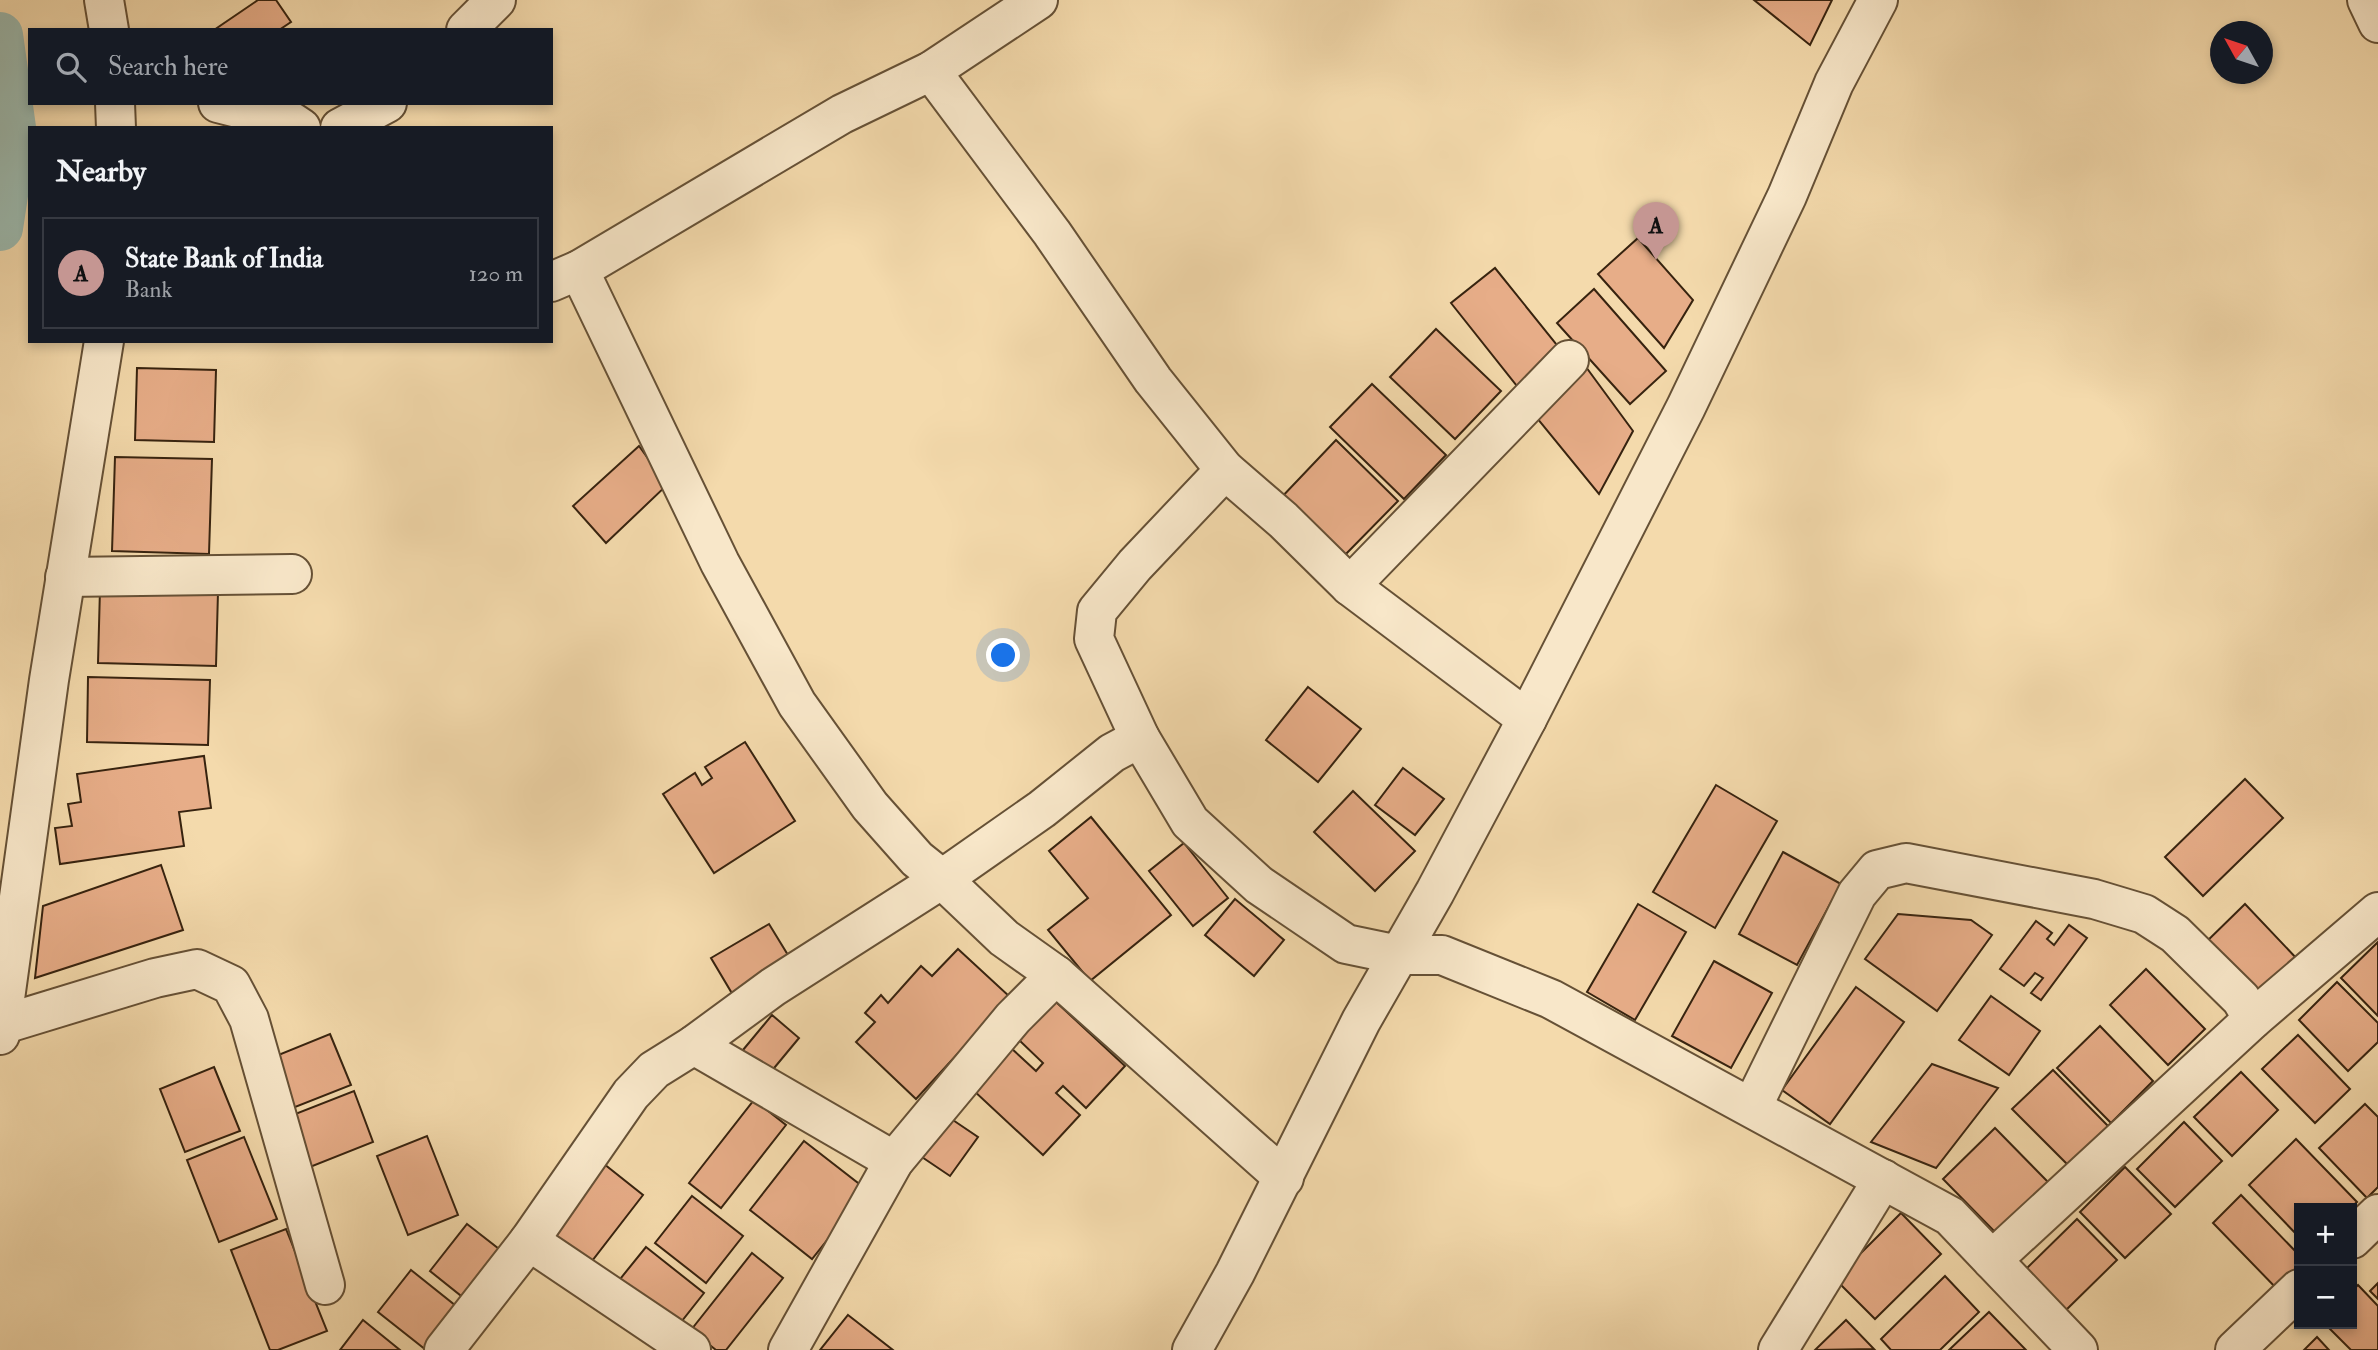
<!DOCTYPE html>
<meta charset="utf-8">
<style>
body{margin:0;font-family:"IM FELL Double Pica",serif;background:#242831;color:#f1f3f6}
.controls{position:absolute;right:21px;bottom:21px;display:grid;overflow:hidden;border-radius:0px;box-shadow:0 4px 10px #0003}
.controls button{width:63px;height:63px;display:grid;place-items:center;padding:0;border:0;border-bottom:2px solid #363941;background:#171b24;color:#f1f3f6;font:35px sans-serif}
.compass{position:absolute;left:2210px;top:21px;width:63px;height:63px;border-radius:50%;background:#171b24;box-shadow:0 4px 10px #0003;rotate:310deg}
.you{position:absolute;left:1004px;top:656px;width:24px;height:24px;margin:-18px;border:5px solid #fff;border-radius:50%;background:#1a73e8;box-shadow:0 0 0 10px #1a73e833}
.badge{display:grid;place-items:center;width:46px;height:46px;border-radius:50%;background:#c59692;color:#111;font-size:23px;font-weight:700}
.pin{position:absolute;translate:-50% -58px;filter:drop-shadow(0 2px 4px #0008)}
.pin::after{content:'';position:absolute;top:37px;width:24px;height:21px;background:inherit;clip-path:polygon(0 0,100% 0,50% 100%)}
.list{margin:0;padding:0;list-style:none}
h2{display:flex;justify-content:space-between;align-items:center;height:91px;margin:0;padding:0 28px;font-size:30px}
h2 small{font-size:23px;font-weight:400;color:#9ea1a6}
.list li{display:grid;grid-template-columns:46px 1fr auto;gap:21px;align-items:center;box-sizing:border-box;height:112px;margin:0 14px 14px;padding:0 14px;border:2px solid #363941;border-radius:0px}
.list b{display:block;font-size:26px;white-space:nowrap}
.list p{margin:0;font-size:23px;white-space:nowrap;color:#9ea1a6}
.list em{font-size:23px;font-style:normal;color:#9ea1a6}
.icon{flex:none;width:38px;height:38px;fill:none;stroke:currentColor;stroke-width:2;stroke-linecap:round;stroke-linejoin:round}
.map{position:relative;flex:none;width:2378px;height:1350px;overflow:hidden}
.search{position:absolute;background:#171b24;box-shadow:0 4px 10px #0003;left:28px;top:28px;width:525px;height:77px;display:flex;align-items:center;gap:18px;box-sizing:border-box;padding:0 24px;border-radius:0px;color:#9ea1a6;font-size:26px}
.panel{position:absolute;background:#171b24;box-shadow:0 4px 10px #0003;left:28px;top:126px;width:525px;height:217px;border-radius:0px}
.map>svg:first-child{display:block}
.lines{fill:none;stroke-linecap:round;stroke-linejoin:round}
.canal{stroke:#9cbaaf;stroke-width:46}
.building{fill:#e7ad88;stroke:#37230f;stroke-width:2}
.minor-casing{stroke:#665136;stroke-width:42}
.minor{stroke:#f8e7c9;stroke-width:38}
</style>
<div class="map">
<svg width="2378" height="1350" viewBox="0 0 2378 1350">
<rect width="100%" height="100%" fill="#f4daac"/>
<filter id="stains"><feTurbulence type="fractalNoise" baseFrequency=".00286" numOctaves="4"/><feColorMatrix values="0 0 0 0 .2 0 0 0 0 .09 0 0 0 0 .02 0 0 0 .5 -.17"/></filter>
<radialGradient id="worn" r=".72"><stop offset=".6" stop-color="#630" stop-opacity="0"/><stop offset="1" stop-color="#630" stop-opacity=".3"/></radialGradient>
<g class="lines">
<!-- canal -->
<polyline class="canal" points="0,35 14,135 0,228"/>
</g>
<!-- building -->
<g class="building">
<polygon points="258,0 276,0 291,22 279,30 214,30"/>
<polygon points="1754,0 1832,0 1810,45"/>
<polygon points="1638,238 1693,300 1664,348 1598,274"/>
<polygon points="1495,268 1561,350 1517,386 1451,303"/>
<polygon points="1594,289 1666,371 1630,404 1557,323"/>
<polygon points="1436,329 1501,391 1455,439 1390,377"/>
<polygon points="1586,367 1633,431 1599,494 1532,412"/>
<polygon points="137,368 216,370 214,442 135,440"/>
<polygon points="1372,384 1446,455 1404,499 1330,427"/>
<polygon points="1336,440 1398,501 1340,560 1278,501"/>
<polygon points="639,446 667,485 606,543 573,506"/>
<polygon points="115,457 212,459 209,554 112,551"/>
<polygon points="100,589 218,592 216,666 98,663"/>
<polygon points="88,677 210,680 208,745 87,742"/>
<polygon points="1308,687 1361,729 1318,782 1266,740"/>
<polygon points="745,742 795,821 714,873 663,794 695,773 702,785 712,778 705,767"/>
<polygon points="204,756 211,808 179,812 184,846 60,864 55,828 72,826 68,804 81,802 77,774"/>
<polygon points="1403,768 1444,799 1415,835 1375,805"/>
<polygon points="2245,779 2283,818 2203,896 2165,857"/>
<polygon points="1716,785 1777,821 1715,928 1653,892"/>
<polygon points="1353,791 1415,851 1375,891 1314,832"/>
<polygon points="1091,817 1171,915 1090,981 1048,930 1088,898 1049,851"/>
<polygon points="1184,843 1228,898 1193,926 1149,871"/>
<polygon points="1783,852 1841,884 1797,965 1739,934"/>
<polygon points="161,865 183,930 35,978 43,906"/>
<polygon points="1235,899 1284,940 1254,976 1205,935"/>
<polygon points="1638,904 1686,932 1635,1020 1587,992"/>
<polygon points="2245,904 2299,961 2255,1004 2201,947"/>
<polygon points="1898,914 1971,920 1992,935 1937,1011 1865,959"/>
<polygon points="2036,921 2052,933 2047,939 2054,945 2069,925 2087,938 2041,1000 2031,993 2043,978 2035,973 2024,986 2000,969"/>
<polygon points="769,924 791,960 733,995 711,958"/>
<polygon points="2378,942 2378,1016 2341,978"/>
<polygon points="958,949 1010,997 916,1099 856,1042 875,1022 865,1013 881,995 888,1003 921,966 932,976"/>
<polygon points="1714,961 1772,993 1731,1068 1672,1036"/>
<polygon points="2146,969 2205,1029 2168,1065 2110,1005"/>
<polygon points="2337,982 2378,1023 2378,1042 2348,1071 2299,1020"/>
<polygon points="1856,987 1904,1022 1830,1124 1782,1090"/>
<polygon points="1991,996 2040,1031 2009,1075 1959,1040"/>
<polygon points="1055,1001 1125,1066 1086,1108 1063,1086 1056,1093 1080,1115 1043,1155 973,1090 1011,1048 1036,1071 1043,1063 1019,1040"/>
<polygon points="772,1015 799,1038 765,1079 738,1056"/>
<polygon points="2100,1026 2153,1081 2111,1123 2057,1068"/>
<polygon points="330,1034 351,1085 285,1111 266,1060"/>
<polygon points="2298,1035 2350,1089 2315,1123 2262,1069"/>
<polygon points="1932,1064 1998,1088 1936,1168 1871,1142"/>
<polygon points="214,1067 240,1131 185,1152 160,1089"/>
<polygon points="2053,1070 2109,1127 2069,1166 2012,1109"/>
<polygon points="2241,1072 2278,1110 2232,1156 2194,1117"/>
<polygon points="354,1091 373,1142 305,1169 285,1118"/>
<polygon points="754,1100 786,1125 721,1208 689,1183"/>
<polygon points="2365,1104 2378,1117 2378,1187 2367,1198 2319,1148"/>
<polygon points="941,1112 978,1137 950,1176 913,1151"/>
<polygon points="2184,1122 2222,1161 2175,1207 2137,1169"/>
<polygon points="1995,1128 2048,1182 1996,1233 1943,1179"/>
<polygon points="427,1136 458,1215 408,1235 377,1156"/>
<polygon points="244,1137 277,1219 219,1242 187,1160"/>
<polygon points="2296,1139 2357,1202 2350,1208 2299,1208 2299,1237 2249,1185"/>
<polygon points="804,1141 867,1190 812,1259 750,1210"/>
<polygon points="599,1160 643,1195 585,1270 540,1234"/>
<polygon points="2125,1167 2171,1214 2125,1258 2080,1212"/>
<polygon points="2241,1195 2299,1255 2299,1274 2280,1292 2213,1223"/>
<polygon points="692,1196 743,1236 706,1283 655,1243"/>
<polygon points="1901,1213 1941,1254 1875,1319 1835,1279"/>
<polygon points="2077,1219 2117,1260 2063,1313 2023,1272"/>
<polygon points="467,1224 508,1256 470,1303 430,1271"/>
<polygon points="286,1229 327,1331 278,1350 270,1350 231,1250"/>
<polygon points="646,1247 704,1293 670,1336 612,1289"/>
<polygon points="752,1253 783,1278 726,1350 716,1350 691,1330"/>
<polygon points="411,1270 461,1310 426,1350 378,1312"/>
<polygon points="1945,1276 1979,1312 1940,1350 1891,1350 1881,1339"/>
<polygon points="2378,1283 2378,1299 2370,1291"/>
<polygon points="2358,1285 2378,1306 2378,1350 2351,1350 2325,1324 2352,1324 2352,1291"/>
<polygon points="1989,1312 2026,1350 1949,1350"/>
<polygon points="848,1315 893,1350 820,1350"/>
<polygon points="363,1320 400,1350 340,1350"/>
<polygon points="1846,1320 1874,1349 1815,1350"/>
<polygon points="2317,1337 2329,1350 2304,1350"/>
</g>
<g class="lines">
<defs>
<g id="minor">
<polyline points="104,0 109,30"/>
<polyline points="2367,0 2378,23"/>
<polyline points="466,30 496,0"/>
<polyline points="931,71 1052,233 1153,380 1225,470 1283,520 1350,586 1527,719"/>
<polyline points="115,103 116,128"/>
<polyline points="218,103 292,122 301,128"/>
<polyline points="340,128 387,103"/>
<polyline points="579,270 720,563 797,704 870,806 917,859 942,879 1004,938 1056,975 1284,1178"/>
<polyline points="551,282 579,270 842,114 931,71 1038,0"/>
<polyline points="1225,470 1135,565 1097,611 1094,639 1140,738 1190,822 1259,885 1346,944 1399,955 1442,955 1551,999 1950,1216 2078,1350"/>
<polyline points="65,577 292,574"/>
<polyline points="1350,586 1569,360"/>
<polyline points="1,1025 155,978 197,969 231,985 249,1019 325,1285"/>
<polyline points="0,1035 49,680 104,341"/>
<polyline points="1752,1107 1857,894 1877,870 1906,863 2094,899 2144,914 2175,934 2241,999 2253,1019"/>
<polyline points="894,1161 694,1045 773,987 942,879 1042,809 1112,753 1140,738"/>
<polyline points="2352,1239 2378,1214"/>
<polyline points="529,1241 631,1094 654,1070 694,1045"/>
<polyline points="1992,1260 2253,1019 2378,912"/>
<polyline points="444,1350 529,1241 691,1350"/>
<polyline points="788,1350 894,1161 1013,1018 1056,975"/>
<polyline points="1192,1350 1235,1273 1361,1021 1435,892 1527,719 1686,407 1787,196 1834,83 1878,0"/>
<polyline points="1778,1350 1883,1179"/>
<polyline points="2235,1350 2299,1289"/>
</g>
</defs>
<!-- minor casing -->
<use href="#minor" class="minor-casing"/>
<!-- minor -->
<use href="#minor" class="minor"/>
</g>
<rect width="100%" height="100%" filter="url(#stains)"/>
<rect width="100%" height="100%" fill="url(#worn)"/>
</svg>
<div class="controls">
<button>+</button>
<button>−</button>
</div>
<svg class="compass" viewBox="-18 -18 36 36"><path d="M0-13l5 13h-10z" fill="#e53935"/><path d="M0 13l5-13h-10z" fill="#9ea1a6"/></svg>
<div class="you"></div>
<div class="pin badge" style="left:1656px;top:260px">A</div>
<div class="search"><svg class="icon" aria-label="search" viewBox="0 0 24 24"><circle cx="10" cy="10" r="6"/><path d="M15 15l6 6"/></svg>Search here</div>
<section class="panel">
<h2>Nearby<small></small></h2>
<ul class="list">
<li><span class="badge">A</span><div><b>State Bank of India</b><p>Bank</p></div><em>120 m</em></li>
</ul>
</section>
</div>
